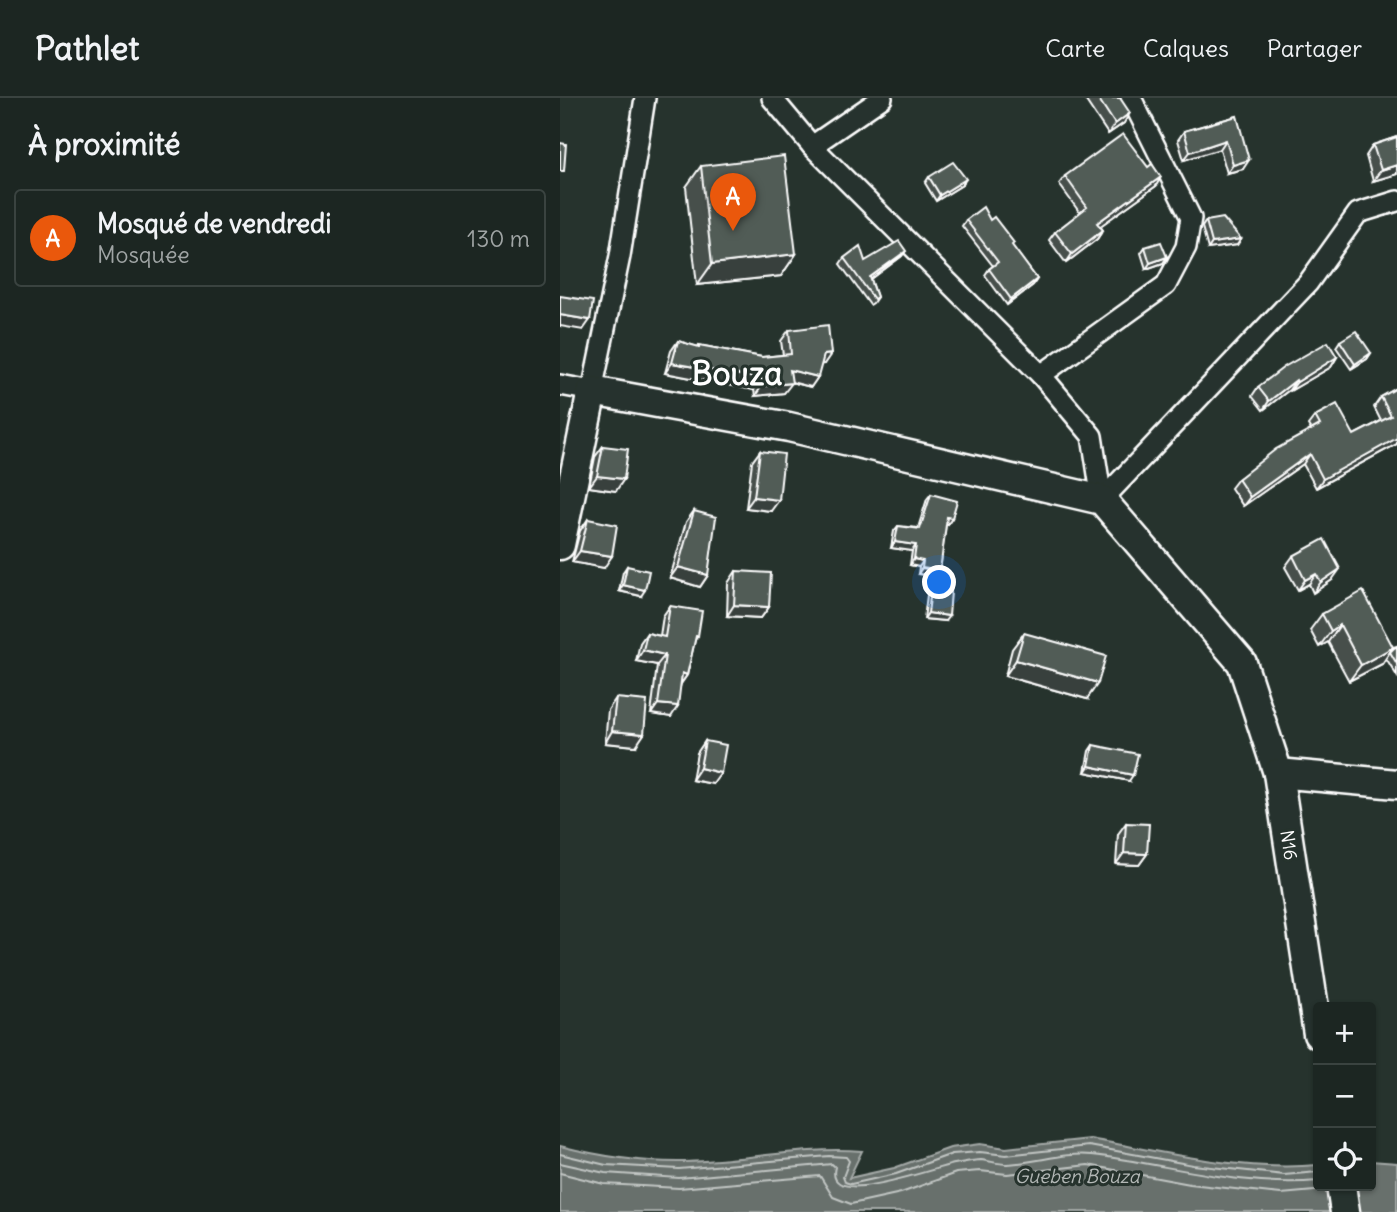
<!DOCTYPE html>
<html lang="fr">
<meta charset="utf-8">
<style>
body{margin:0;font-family:Delius,sans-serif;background:#29322f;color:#f1f3f6}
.controls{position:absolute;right:21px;bottom:21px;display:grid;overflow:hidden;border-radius:7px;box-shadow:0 2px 5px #0004}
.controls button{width:63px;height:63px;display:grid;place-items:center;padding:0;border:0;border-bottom:2px solid #3a4340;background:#1c2622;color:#f1f3f6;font:35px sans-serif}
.you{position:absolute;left:380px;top:485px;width:24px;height:24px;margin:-18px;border:5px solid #fff;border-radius:50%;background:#1a73e8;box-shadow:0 0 0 10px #1a73e833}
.badge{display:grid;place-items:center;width:46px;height:46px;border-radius:50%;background:#ea580c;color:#fff;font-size:23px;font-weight:700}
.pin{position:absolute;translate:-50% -58px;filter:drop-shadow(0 2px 4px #0008)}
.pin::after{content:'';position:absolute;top:37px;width:24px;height:21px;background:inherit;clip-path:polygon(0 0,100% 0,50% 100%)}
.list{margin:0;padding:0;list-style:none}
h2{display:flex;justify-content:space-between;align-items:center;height:91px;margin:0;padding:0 28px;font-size:30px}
h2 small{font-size:23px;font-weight:400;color:#a0a5a5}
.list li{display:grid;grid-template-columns:46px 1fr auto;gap:21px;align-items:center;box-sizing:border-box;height:98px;margin:0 14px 14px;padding:0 14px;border:2px solid #3a4340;border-radius:7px}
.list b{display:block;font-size:26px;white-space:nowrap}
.list p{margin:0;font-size:23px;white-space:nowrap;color:#a0a5a5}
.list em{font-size:23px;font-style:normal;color:#a0a5a5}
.icon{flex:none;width:38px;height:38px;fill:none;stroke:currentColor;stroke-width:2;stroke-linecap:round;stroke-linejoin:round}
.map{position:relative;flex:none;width:837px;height:1114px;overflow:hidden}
header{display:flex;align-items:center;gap:42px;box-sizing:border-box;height:98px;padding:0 35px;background:#1c2622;border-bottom:2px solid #3a4340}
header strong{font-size:33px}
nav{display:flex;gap:38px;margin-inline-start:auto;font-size:24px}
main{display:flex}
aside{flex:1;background:#1c2622}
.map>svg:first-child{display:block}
.water{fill:#67706c;stroke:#a4a9a7;stroke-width:2}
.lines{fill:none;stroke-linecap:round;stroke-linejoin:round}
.shore{stroke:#c2c6c4;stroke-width:2}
.street-casing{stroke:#fff;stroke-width:24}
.secondary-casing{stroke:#fff;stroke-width:33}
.street{stroke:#26332d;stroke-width:19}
.secondary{stroke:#26332d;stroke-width:28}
.wall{fill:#464f4b;stroke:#fff;stroke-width:2}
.shaded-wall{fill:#39403d;stroke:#fff;stroke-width:2}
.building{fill:#515c57;stroke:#fff;stroke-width:2}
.labels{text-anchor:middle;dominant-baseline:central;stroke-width:6;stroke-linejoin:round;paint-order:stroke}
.street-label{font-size:18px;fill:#fff;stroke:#26332d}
.water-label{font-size:19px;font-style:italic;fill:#b3b8b6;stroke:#26332d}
.town-label{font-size:32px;font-weight:bold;fill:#fff;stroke:#26332d}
</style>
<header>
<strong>Pathlet</strong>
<nav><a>Carte</a><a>Calques</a><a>Partager</a></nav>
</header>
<main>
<aside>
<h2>À proximité<small></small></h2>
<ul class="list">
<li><span class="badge">A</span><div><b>Mosqué de vendredi</b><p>Mosquée</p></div><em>130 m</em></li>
</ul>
</aside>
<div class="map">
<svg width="837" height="1114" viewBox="0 0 837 1114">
<rect width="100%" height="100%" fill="#26332d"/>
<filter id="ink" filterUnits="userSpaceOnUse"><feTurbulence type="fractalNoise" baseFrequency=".0143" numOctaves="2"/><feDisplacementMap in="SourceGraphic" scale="14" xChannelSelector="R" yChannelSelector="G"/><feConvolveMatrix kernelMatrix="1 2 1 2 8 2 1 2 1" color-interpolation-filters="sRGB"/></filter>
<g filter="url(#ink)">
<!-- water -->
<path class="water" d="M 530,1041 C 604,1054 682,1074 758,1067 L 758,1088 L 811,1088 L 811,1063 L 837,1065 L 837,1114 L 0,1114 L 0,1048 C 39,1058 78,1064 118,1064 C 180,1064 240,1048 302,1053 L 289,1080 L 334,1070 L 390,1050 L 420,1046 L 446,1050 Z"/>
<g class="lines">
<!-- shore -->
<g class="shore">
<polyline points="0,1056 46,1067 119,1071 269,1058 286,1059 289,1063 283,1079 285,1084 291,1086 336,1076 392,1056 420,1054 446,1057 529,1048 633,1067 724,1077 758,1074"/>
<path d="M 0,1065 L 45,1075 L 119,1080 L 272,1066 L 275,1069 C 263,1114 377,1067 400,1065 C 407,1064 414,1062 421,1062 C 430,1063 438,1066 447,1066 C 475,1065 505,1054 532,1057 C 608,1066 681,1090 758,1083"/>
<polyline points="0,1075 44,1086 119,1090 260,1078 273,1099 291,1106 341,1095 396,1075 420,1073 447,1076 528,1067 630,1086 721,1096 766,1092"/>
</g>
<defs>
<g id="street">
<polyline points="212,0 252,48 481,277 532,338 542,402"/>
<polyline points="252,48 322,0"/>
<polyline points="481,277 606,187 626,149 631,120 571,0"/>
<polyline points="0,287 32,293 60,158 85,0"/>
<polyline points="542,402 748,185 798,115 837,103"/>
</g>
<g id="secondary">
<polyline points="0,447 32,293 229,329 542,402 682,565 718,675"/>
<polyline points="758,936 718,675 837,686"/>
<polyline points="781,1088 785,1114"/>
</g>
</defs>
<!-- street casing -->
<use href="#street" class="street-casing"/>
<!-- secondary casing -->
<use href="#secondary" class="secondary-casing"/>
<!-- street -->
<use href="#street" class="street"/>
<!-- secondary -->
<use href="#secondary" class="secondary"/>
</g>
<!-- wall -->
<g class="wall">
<polygon points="524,0 560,0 564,25 548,36"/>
<polygon points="677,18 683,71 667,75 660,51 624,62 618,42 624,33"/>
<polygon points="837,39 837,76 813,83 806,58 813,47"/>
<polygon points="141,68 236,156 221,178 137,187 126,89"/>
<polygon points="505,78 596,88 540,128 543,132 537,141 506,165 489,142 495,134 520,115 499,86"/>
<polygon points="369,79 402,87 376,103 365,85"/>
<polygon points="406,122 430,122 452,148 477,181 473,187 447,207 425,177 429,171 433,168 402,128"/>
<polygon points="646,123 681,141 677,147 648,151 642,129"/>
<polygon points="585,149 603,165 586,171 581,155"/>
<polygon points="342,158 311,181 317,199 313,205 310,207 280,166 284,160 305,163"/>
<polygon points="229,232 264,266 261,266 251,289 231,284 224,295 195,298 194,292 105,275 111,253 118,243 138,249 139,247 202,259 223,257 221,243"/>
<polygon points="780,243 811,255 807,261 791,271 776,249"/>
<polygon points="777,259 771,269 730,293 729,292 703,312 692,298 698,289"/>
<polygon points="837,290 837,346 756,390 743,366 683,408 671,390 678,381 751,332 748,327 755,318 794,337 821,323 814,309 821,299"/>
<polygon points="43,348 56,393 29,389 35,359"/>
<polygon points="200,353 211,413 186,410 192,364"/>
<polygon points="371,396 392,420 388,426 386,425 380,473 376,478 358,476 359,469 350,467 352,453 331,450 334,433 338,428 358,430 367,401"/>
<polygon points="134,413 148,477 140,489 110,480 126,424"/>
<polygon points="28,421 44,470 12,464 20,433"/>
<polygon points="733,458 772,482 753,495 749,486 738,492 725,469"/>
<polygon points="67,468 81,498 59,493 63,474"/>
<polygon points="176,473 209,509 201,520 167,518 168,485"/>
<polygon points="371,492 385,523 364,521 367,497"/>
<polygon points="110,508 138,538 135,542 127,577 121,586 111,619 91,616 97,567 76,563 80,545 87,535 100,538 103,518"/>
<polygon points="762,516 833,549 837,548 837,578 826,560 822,566 789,583 768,544 759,549 750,532"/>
<polygon points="464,535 527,601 445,578 452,551"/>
<polygon points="56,600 76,648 45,645 48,612"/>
<polygon points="145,643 153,686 132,682 137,655"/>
<polygon points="533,647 569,683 525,674 529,653"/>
<polygon points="566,725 587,756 579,767 556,766 558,736"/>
</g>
<!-- shaded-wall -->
<g class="shaded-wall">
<polygon points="570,15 564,25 548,36 555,26"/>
<polygon points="666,42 660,51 624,62 630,54"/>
<polygon points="689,62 683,71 667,75 673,67"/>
<polygon points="837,67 837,76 813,83 821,72"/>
<polygon points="601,79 596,88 532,134 537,125"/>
<polygon points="406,81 402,87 376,103 380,97"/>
<polygon points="543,132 537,141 506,165 512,156"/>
<polygon points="681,141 677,147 648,151 652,145"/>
<polygon points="346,153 342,158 306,185 310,179"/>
<polygon points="236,156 221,178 137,187 152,166"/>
<polygon points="607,159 603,165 586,171 590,165"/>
<polygon points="477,181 473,187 447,207 451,201"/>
<polygon points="0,217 30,222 23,232 0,228"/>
<polygon points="811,255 807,261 791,271 795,266"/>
<polygon points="271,256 264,266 256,267 264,257"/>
<polygon points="777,259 771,269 730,293 737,284"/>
<polygon points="112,265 202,281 194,292 105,275"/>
<polygon points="230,272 258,279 251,289 223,282"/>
<polygon points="736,282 729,292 703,312 709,303"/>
<polygon points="232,285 224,295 195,298 202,288"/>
<polygon points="837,340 837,346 756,390 763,381"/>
<polygon points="750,356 743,366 683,408 690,399"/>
<polygon points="37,378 64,381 56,393 29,389"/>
<polygon points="194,399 219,402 211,413 186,410"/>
<polygon points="387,419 392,420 388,426 383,424"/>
<polygon points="335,444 356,447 352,453 331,450"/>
<polygon points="20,453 52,458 44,470 12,464"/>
<polygon points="354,461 363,463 359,469 350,467"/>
<polygon points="118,469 148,477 140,489 110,480"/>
<polygon points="362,470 380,473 376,478 358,476"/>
<polygon points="780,471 772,482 753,495 761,484"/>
<polygon points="756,476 749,486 738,492 745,482"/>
<polygon points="63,487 85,492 81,498 59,493"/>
<polygon points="174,507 209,509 201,520 167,518"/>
<polygon points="368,515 389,518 385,523 364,521"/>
<polygon points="780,527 768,544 759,549 771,533"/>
<polygon points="833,549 822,566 789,583 801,567"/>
<polygon points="83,552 105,557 97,567 76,563"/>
<polygon points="456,562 538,585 527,601 445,578"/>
<polygon points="122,575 127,577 120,587"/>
<polygon points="98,606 118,608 111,619 91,616"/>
<polygon points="52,633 84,636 76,648 45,645"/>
<polygon points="529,668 573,677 569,683 525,674"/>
<polygon points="140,670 161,675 153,686 132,682"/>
<polygon points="564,755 587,756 579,767 556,766"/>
</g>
<!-- building -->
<g class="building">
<polygon points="538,0 560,0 570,15 555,26"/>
<polygon points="677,18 689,62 673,67 666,42 630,54 624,33"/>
<polygon points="563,36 588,69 592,66 601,79 537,125 543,132 512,156 495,134 527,109 505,78"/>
<polygon points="837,39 837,67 821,72 813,47"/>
<polygon points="0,45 6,46 4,73 0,73"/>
<polygon points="224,58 236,156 152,166 141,68"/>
<polygon points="393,64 406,81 380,97 369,79"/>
<polygon points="423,109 430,122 434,119 454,145 452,147 477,181 451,201 429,171 438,164 406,122"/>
<polygon points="663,120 681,141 652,145 646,123"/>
<polygon points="339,143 346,153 310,179 317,199 314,201 284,160 300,148 305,163"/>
<polygon points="601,144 607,159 590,165 585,149"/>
<polygon points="0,198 33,203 30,222 0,217"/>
<polygon points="268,227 271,256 264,257 258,279 230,272 232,285 202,288 202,281 112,265 118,243 139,249 139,247 202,259 231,256 229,232"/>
<polygon points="796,233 811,255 795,266 780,243"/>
<polygon points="768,244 777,259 737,284 736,282 709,303 698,289 724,269"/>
<polygon points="837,290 837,340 763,381 750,356 690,399 678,381 716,351 760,327 755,318 777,306 794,337 831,318 821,299"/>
<polygon points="43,348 68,351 64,381 37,378"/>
<polygon points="200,353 224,356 219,402 194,399"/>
<polygon points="371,396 397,403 392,420 387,419 380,473 362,470 363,463 354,461 356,447 335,444 338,428 360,431"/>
<polygon points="134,413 156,419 148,477 118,469"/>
<polygon points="28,421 57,427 52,458 20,453"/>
<polygon points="764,441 780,471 761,484 756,476 745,482 733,458"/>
<polygon points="67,468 89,473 85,492 63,487"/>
<polygon points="176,473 211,475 209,509 174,507"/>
<polygon points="371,492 391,494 389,518 368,515"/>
<polygon points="803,493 833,549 801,567 780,527 771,533 762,516"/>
<polygon points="110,508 142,513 138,538 136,538 127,577 122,575 118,608 98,606 105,557 83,552 87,535 105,539"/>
<polygon points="464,535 546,558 538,585 456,562"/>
<polygon points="837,548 837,566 830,554 833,551"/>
<polygon points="56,600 87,603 84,636 52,633"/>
<polygon points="145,643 166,647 161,675 140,670"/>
<polygon points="533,647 578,656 573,677 529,668"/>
<polygon points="566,725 589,726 587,756 564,755"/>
</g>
</g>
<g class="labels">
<!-- street labels -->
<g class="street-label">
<text transform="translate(729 747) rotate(81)">N16</text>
</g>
<!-- water labels -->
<g class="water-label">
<text x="517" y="1078">Gueben Bouza</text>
</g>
<!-- town labels -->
<g class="town-label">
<text x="177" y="275">Bouza</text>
</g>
</g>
</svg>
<div class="controls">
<button>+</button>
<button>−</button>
<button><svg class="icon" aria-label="locate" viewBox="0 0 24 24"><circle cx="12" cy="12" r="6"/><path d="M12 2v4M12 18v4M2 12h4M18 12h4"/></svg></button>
</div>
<div class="you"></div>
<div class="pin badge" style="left:173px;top:133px">A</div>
</div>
</main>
